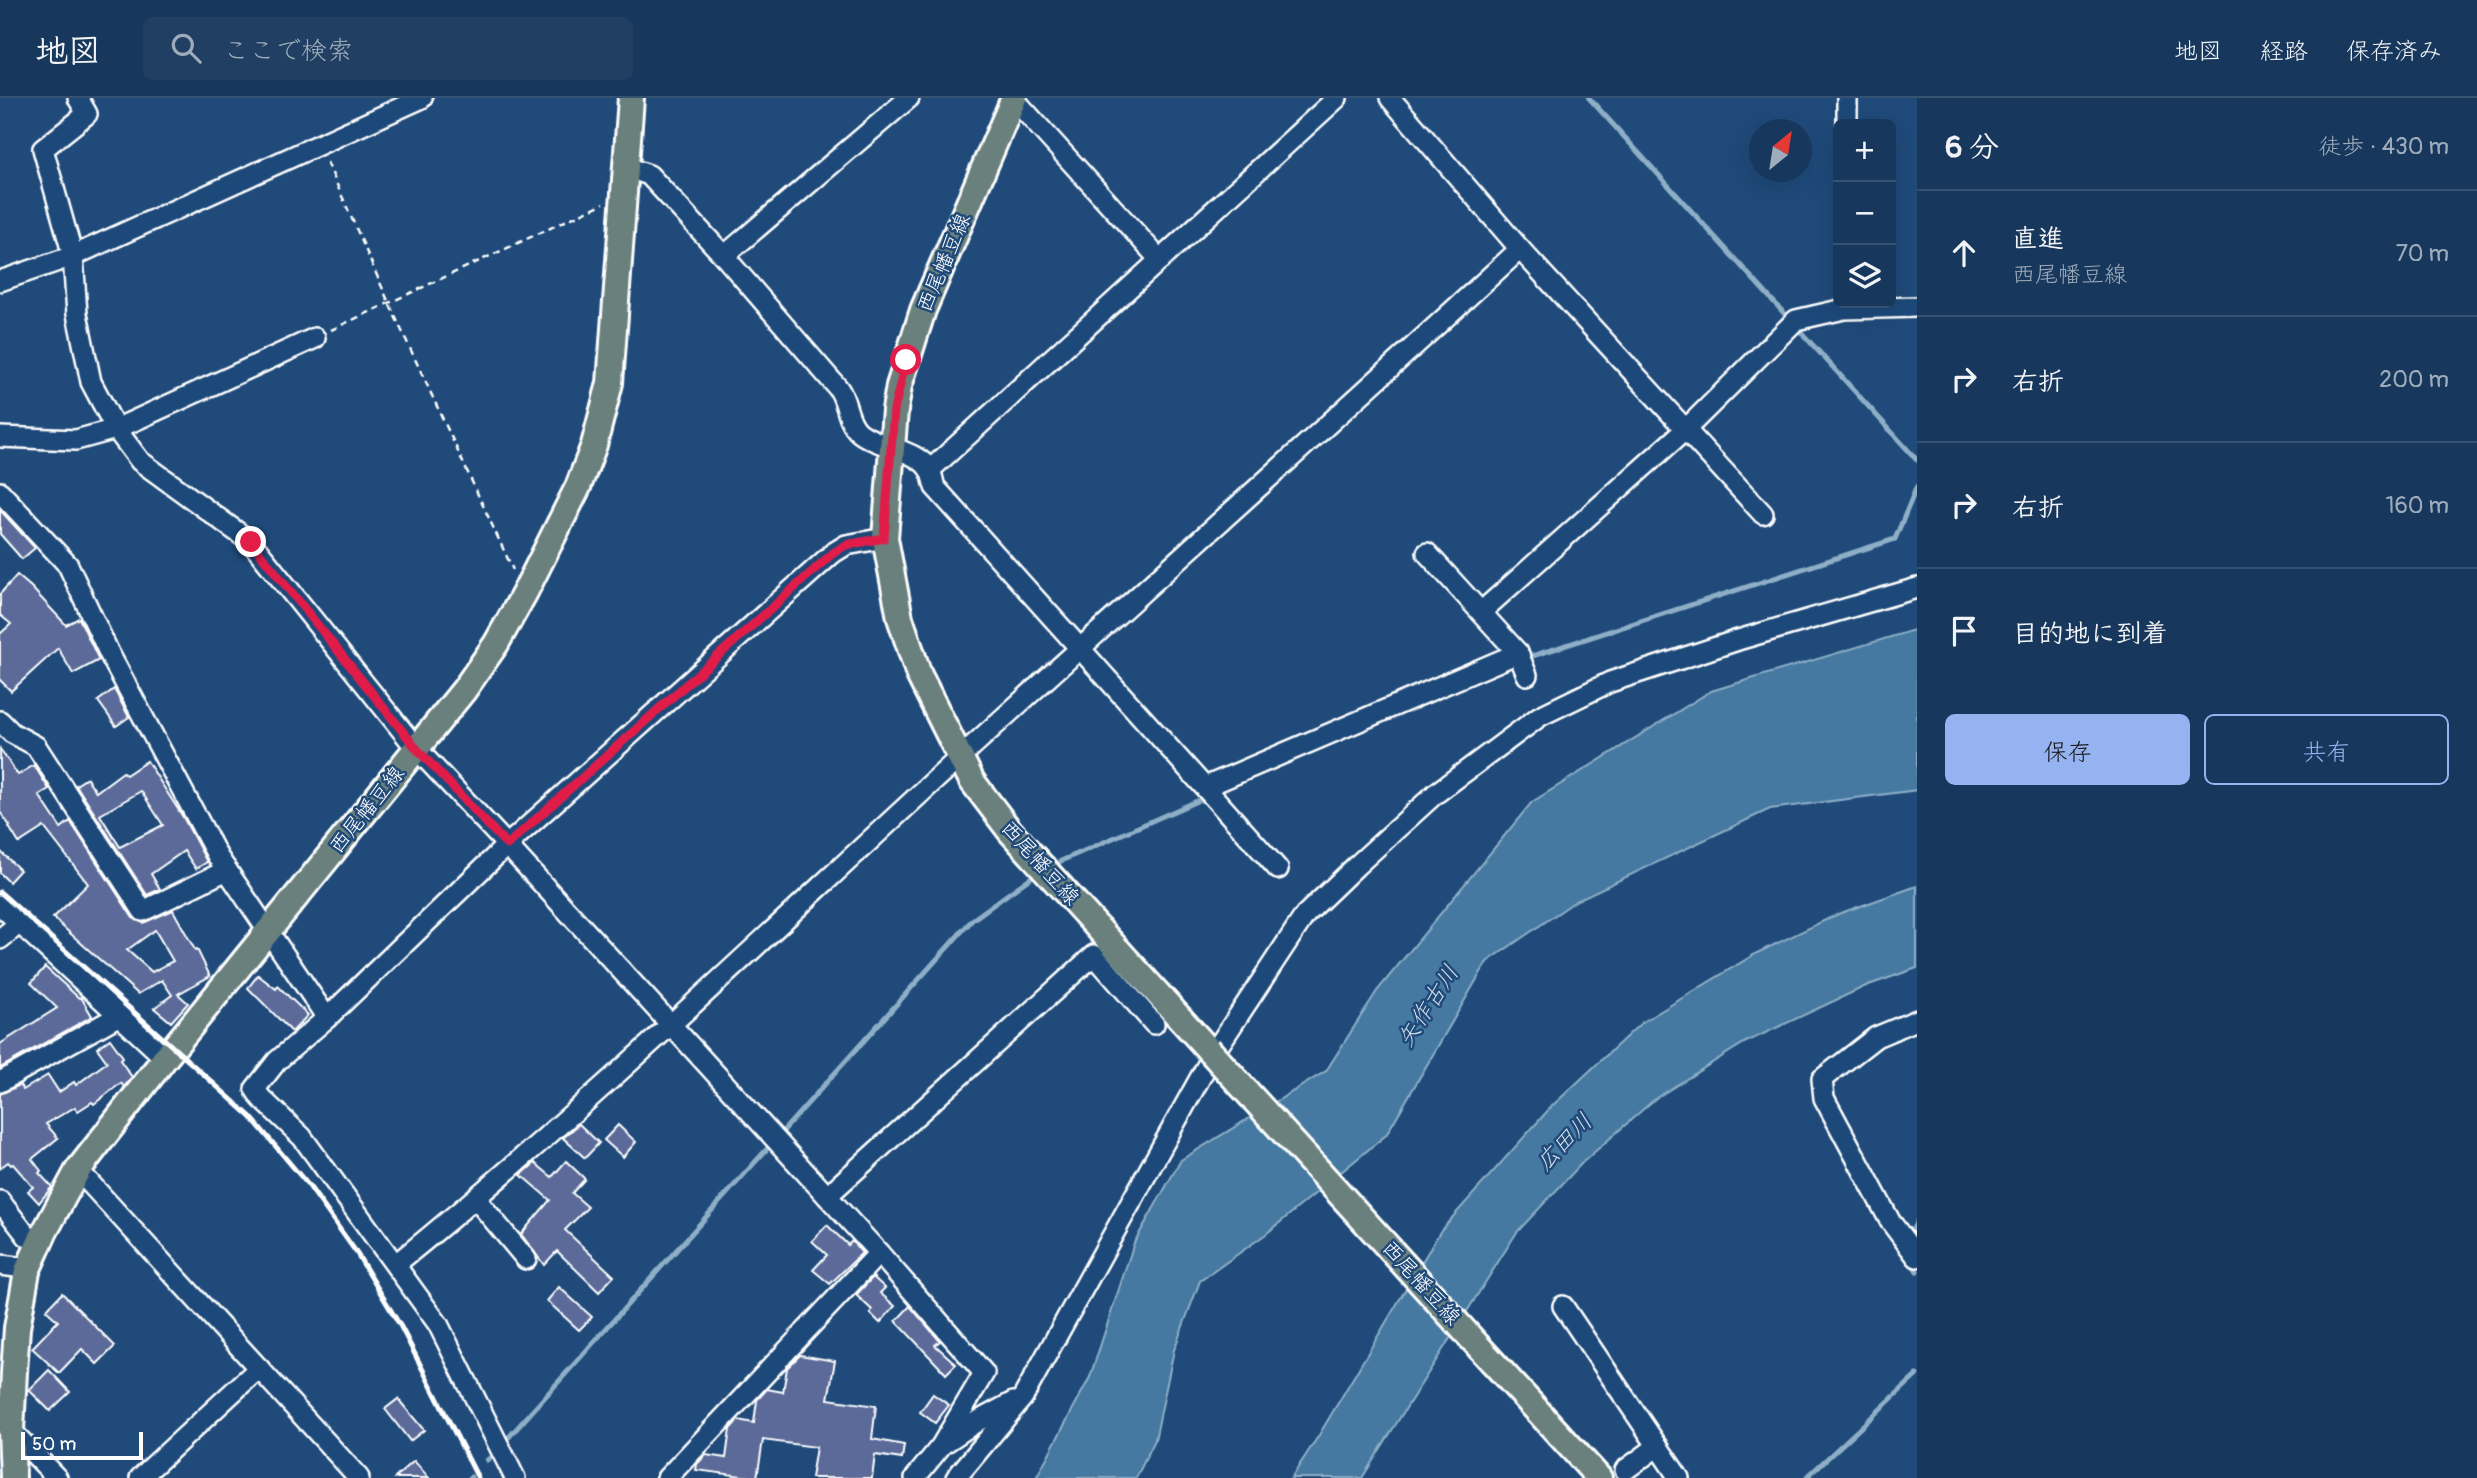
<!DOCTYPE html>
<html lang="ja">
<meta charset="utf-8">
<style>
body{margin:0;font-family:Pangolin,"Klee One",sans-serif;background:#203f62;color:#f1f3f6}
.controls{position:absolute;right:21px;top:21px;display:grid;overflow:hidden;border-radius:10px;box-shadow:0 7px 28px #0002}
.controls button{width:63px;height:63px;display:grid;place-items:center;padding:0;border:0;border-bottom:2px solid #365272;background:#17385c;color:#f1f3f6;font:35px sans-serif}
.compass{position:absolute;left:1749px;top:21px;width:63px;height:63px;border-radius:50%;background:#17385c;box-shadow:0 7px 28px #0002;rotate:30deg}
.scale{position:absolute;left:21px;bottom:18px;width:122px;box-sizing:border-box;padding-left:7px;border:4px solid #fff;border-top:0;font-size:19px;line-height:24px;white-space:nowrap;color:#fff;-webkit-text-stroke:5px #1f4a7a;paint-order:stroke}
.stop{position:absolute;width:21px;height:21px;margin:-16px;border:5px solid #e11d48;border-radius:50%;background:#fff}
.stop.end{background:#e11d48;border-color:#fff;box-shadow:0 2px 7px #0008}
.list{margin:0;padding:0;list-style:none}
h2{display:flex;justify-content:space-between;align-items:center;height:91px;margin:0;padding:0 28px;font-size:30px}
h2 small{font-size:23px;font-weight:400;color:#9eacbb}
.list li{display:grid;grid-template-columns:46px 1fr auto;gap:21px;align-items:center;box-sizing:border-box;height:126px;padding:0 28px;border-top:2px solid #365272}
.list b{display:block;font-size:26px;white-space:nowrap}
.list p{margin:0;font-size:23px;white-space:nowrap;color:#9eacbb}
.list em{font-size:23px;font-style:normal;color:#9eacbb}
.actions{display:flex;gap:14px;padding:21px 28px}
.actions a{flex:1;padding:16px 0;border:2px solid #95b2f1;border-radius:10px;text-align:center;font-size:24px;color:#95b2f1}
.actions .main{background:#95b2f1;color:#111}
.icon{flex:none;width:38px;height:38px;fill:none;stroke:currentColor;stroke-width:2;stroke-linecap:round;stroke-linejoin:round}
.map{position:relative;flex:none;width:1917px;height:1380px;overflow:hidden}
header{display:flex;align-items:center;gap:42px;box-sizing:border-box;height:98px;padding:0 35px;background:#17385c;border-bottom:2px solid #365272}
header strong{font-size:33px}
nav{display:flex;gap:38px;margin-inline-start:auto;font-size:24px}
.search{width:490px;height:63px;background:#203f62;display:flex;align-items:center;gap:18px;box-sizing:border-box;padding:0 24px;border-radius:10px;color:#9eacbb;font-size:26px}
main{display:flex}
aside{flex:1;background:#17385c}
.map>svg:first-child{display:block}
.water{fill:#4479a1;stroke:#8fafc7;stroke-width:2}
.lines{fill:none;stroke-linecap:round;stroke-linejoin:round}
.stream{stroke:#8fafc7;stroke-width:5}
.building{fill:#5b6b99;stroke:#fff;stroke-width:2;fill-rule:evenodd}
.minor-casing{stroke:#fff;stroke-width:24}
.major-casing{stroke:#fff;stroke-width:30}
.path{stroke:#fff;stroke-width:2.5;stroke-dasharray:7 5;stroke-linecap:butt}
.minor{stroke:#1f4a7a;stroke-width:19}
.major{stroke:#6a807d;stroke-width:24}
.rail{stroke:#fff;stroke-width:5}
.major-bridge-casing{stroke:#fff;stroke-width:30;stroke-linecap:butt}
.major-bridge{stroke:#6a807d;stroke-width:24}
.route{stroke:#e11d48;stroke-width:9}
.labels{text-anchor:middle;dominant-baseline:central;stroke-width:5;stroke-linejoin:round;paint-order:stroke}
.street-label{font-size:21px;fill:#fff;stroke:#1f4a7a}
.water-label{font-size:23px;font-style:italic;fill:#d0dee8;stroke:#1f4a7a}
</style>
<header>
<strong>地図</strong>
<div class="search"><svg class="icon" aria-label="search" viewBox="0 0 24 24"><circle cx="10" cy="10" r="6"/><path d="M15 15l6 6"/></svg>ここで検索</div>
<nav><a>地図</a><a>経路</a><a>保存済み</a></nav>
</header>
<main>
<div class="map">
<svg width="1917" height="1380" viewBox="0 0 1917 1380">
<rect width="100%" height="100%" fill="#1f4a7a"/>
<filter id="ink" filterUnits="userSpaceOnUse"><feTurbulence type="fractalNoise" baseFrequency=".0143" numOctaves="2"/><feDisplacementMap in="SourceGraphic" scale="14" xChannelSelector="R" yChannelSelector="G"/><feConvolveMatrix kernelMatrix="1 2 1 2 8 2 1 2 1" color-interpolation-filters="sRGB"/></filter>
<g filter="url(#ink)">
<!-- water -->
<g class="water">
<polygon points="1917,531 1917,692 1770,711 1577,802 1487,864 1386,1037 1266,1136 1200,1183 1174,1252 1155,1342 1136,1380 1036,1380 1090,1279 1134,1145 1181,1062 1326,973 1377,893 1532,704 1711,593"/>
<polygon points="1917,788 1917,870 1866,888 1744,945 1656,1000 1583,1064 1517,1134 1362,1380 1291,1380 1319,1337 1441,1132 1551,1009 1641,925 1757,855 1838,816"/>
</g>
<g class="lines">
<!-- stream -->
<g class="stream">
<polyline points="1589,0 1917,362"/>
<polyline points="1523,561 1895,441 1917,388"/>
<polyline points="1052,767 1206,699"/>
<polyline points="1909,1139 1917,1123"/>
<polyline points="1911,1164 1917,1173"/>
<polyline points="509,1339 972,822 1037,775"/>
<polyline points="487,1362 490,1360"/>
<polyline points="470,1380 471,1379"/>
<polyline points="1806,1380 1917,1277"/>
</g>
</g>
<!-- building -->
<g class="building">
<polygon points="0,412 35,450 22,461 0,436"/>
<polygon points="17,477 31,489 66,527 79,520 99,562 73,576 58,550 11,593 0,582 0,536 11,526 0,517 0,496"/>
<polygon points="114,591 129,619 116,628 98,603"/>
<path d="M 0,651 L 18,677 L 34,667 L 49,691 L 39,697 L 61,730 L 70,723 L 133,820 L 143,825 L 173,812 L 195,852 L 197,851 L 210,878 L 178,896 L 188,905 L 171,924 L 154,910 L 172,897 L 162,882 L 138,896 L 53,820 L 88,786 L 44,729 L 19,745 L 9,729 L 10,728 L 0,714 ZM 155,832 L 173,863 L 152,874 L 127,852 Z"/>
<path d="M 147,663 L 183,719 L 207,764 L 196,771 L 184,753 L 151,776 L 160,791 L 147,797 L 76,687 L 87,680 L 96,694 L 123,674 L 126,677 ZM 141,693 L 163,727 L 120,749 L 100,717 Z"/>
<polygon points="0,753 20,772 9,784 0,775"/>
<polygon points="45,869 79,900 81,899 92,918 0,970 0,946 57,910 31,885"/>
<polygon points="258,877 276,891 278,888 308,917 292,934 248,890"/>
<polygon points="110,941 123,959 120,962 132,979 124,989 121,985 94,1006 92,1004 78,1013 75,1009 46,1026 58,1040 32,1061 41,1073 39,1075 52,1089 39,1105 28,1093 33,1089 13,1066 11,1067 8,1064 0,1070 0,996 20,987 23,992 48,977 59,994 74,984 76,987 107,964 97,950"/>
<polygon points="579,1026 599,1045 585,1060 563,1040"/>
<polygon points="618,1027 636,1044 623,1059 604,1042"/>
<polygon points="566,1063 585,1081 572,1095 588,1109 565,1132 614,1178 599,1194 557,1153 544,1167 521,1136 550,1102 521,1077 535,1065 552,1079"/>
<polygon points="827,1127 848,1147 852,1143 862,1155 830,1186 813,1172 827,1157 812,1143"/>
<polygon points="873,1179 885,1190 880,1195 895,1208 880,1225 870,1215 872,1212 856,1197"/>
<polygon points="559,1189 592,1219 579,1232 547,1203"/>
<polygon points="62,1195 115,1248 97,1266 82,1251 59,1275 32,1250 58,1223 46,1212"/>
<polygon points="910,1208 940,1243 935,1247 956,1266 946,1276 896,1223"/>
<polygon points="800,1257 835,1263 828,1301 876,1308 872,1341 904,1347 902,1361 875,1357 872,1380 811,1380 816,1349 763,1342 757,1380 696,1372 697,1366 706,1357 726,1360 730,1331 738,1322 754,1325 757,1302 767,1291 783,1294 787,1270"/>
<polygon points="49,1272 70,1294 50,1313 29,1292"/>
<polygon points="933,1296 949,1307 935,1325 920,1314"/>
<polygon points="398,1301 424,1332 410,1343 385,1311"/>
<polygon points="414,1363 429,1380 395,1380"/>
</g>
<g class="lines">
<defs>
<g id="minor">
<polyline points="78,0 87,16 43,51 73,158 77,216 91,284 116,331 140,363 251,444 416,650 507,747 879,1155 984,1275 941,1348 915,1380"/>
<polyline points="1013,0 1160,162"/>
<polyline points="1390,0 1520,151 1763,416"/>
<polyline points="1847,26 1847,0"/>
<path d="M 626,69 L 649,77 L 724,158 L 838,290 C 848,303 846,323 859,334 C 877,349 920,352 930,373 C 933,378 933,384 935,389 L 1278,771"/>
<polyline points="724,158 909,0"/>
<polyline points="0,183 73,158 422,0"/>
<polyline points="0,339 76,342 116,331 315,240"/>
<polyline points="930,372 1337,0"/>
<polyline points="0,394 68,467 110,557 218,759 327,920"/>
<polyline points="1481,514 1685,332 1796,222 1844,211 1917,209"/>
<polyline points="1518,555 1527,577"/>
<polyline points="0,623 12,635 36,648 143,813 227,772"/>
<polyline points="1205,689 1518,555 1427,455"/>
<polyline points="0,807 165,960"/>
<polyline points="0,841 20,825"/>
<polyline points="1917,922 1876,939 1822,981 1824,1000 1890,1123 1917,1159"/>
<polyline points="0,984 118,918"/>
<polyline points="78,1072 359,1380"/>
<polyline points="827,1098 1094,857 1154,926"/>
<polyline points="476,1101 526,1161"/>
<polyline points="0,1103 27,1138 39,1147"/>
<path d="M 396,1166 C 583,1014 757,846 934,683 C 1129,505 1326,330 1520,151"/>
<polyline points="0,1167 17,1169 27,1173"/>
<polyline points="1563,1208 1679,1380"/>
<polyline points="5,1326 57,1380"/>
<polyline points="946,1344 976,1324 1013,1304"/>
<polyline points="1625,1372 1658,1348"/>
<polyline points="140,1380 259,1270"/>
<polyline points="515,1380 438,1226 302,1039 261,1000 255,991 277,963 327,920 507,747 833,455 846,447 885,440"/>
<polyline points="667,1380 879,1155"/>
<polyline points="956,1380 1023,1299 1215,953 1305,817 1356,768 1435,696 1540,618 1610,584 1738,542 1917,490"/>
</g>
<g id="major">
<polyline points="1014,0 923,212 899,288 895,312 885,440 900,520 919,577 972,683 1010,733 1208,951"/>
<polyline points="1480,1250 1599,1380"/>
<polyline points="13,1380 11,1333 14,1274 17,1230 27,1173 44,1135 78,1072 165,960 464,592 496,546 524,496 578,389 594,347 610,285 631,0"/>
</g>
</defs>
<!-- minor casing -->
<use href="#minor" class="minor-casing"/>
<!-- major casing -->
<use href="#major" class="major-casing"/>
<!-- path -->
<g class="path">
<polyline points="327,64 389,205 513,472"/>
<polyline points="331,232 604,105"/>
</g>
<!-- minor -->
<use href="#minor" class="minor"/>
<!-- major -->
<use href="#major" class="major"/>
<!-- rail -->
<polyline class="rail" points="0,794 251,1019 309,1088 356,1154 401,1229 478,1380"/>
<defs>
<polyline id="major-bridge" points="1208,951 1480,1250"/>
</defs>
<!-- major-bridge casing -->
<use href="#major-bridge" class="major-bridge-casing"/>
<!-- major-bridge -->
<use href="#major-bridge" class="major-bridge"/>
</g>
</g>
<g class="lines" filter="url(#ink)">
<!-- route -->
<polyline class="route" points="251,444 416,650 507,747 833,455 846,447 884,440 894,312 906,262"/>
</g>
<g class="labels">
<!-- street labels -->
<g class="street-label">
<text transform="translate(944 165) rotate(-67)">西尾幡豆線</text>
<text transform="translate(367 712) rotate(-51)">西尾幡豆線</text>
<text transform="translate(1040 765) rotate(48)">西尾幡豆線</text>
<text transform="translate(1421 1185) rotate(48)">西尾幡豆線</text>
</g>
<!-- water labels -->
<g class="water-label">
<text transform="translate(1428 908) rotate(-57)">矢作古川</text>
<text transform="translate(1564 1044) rotate(-46)">広田川</text>
</g>
</g>
</svg>
<div class="controls">
<button>+</button>
<button>−</button>
<button><svg class="icon" aria-label="layers" viewBox="0 0 24 24"><path d="M12 4l9 5-9 5-9-5zM3 14l9 5 9-5"/></svg></button>
</div>
<svg class="compass" viewBox="-18 -18 36 36"><path d="M0-13l5 13h-10z" fill="#e53935"/><path d="M0 13l5-13h-10z" fill="#9eacbb"/></svg>
<div class="scale">50 m</div>
<div class="stop" style="left:906px;top:262px"></div>
<div class="stop end" style="left:251px;top:444px"></div>
</div>
<aside>
<h2>6 分<small>徒歩 · 430 m</small></h2>
<ul class="list">
<li><svg class="icon" aria-label="ahead" viewBox="0 0 24 24"><path d="M12 20V5M6 11l6-6 6 6"/></svg><div><b>直進</b><p>西尾幡豆線</p></div><em>70 m</em></li>
<li><svg class="icon" aria-label="right" viewBox="0 0 24 24"><path d="M7 20v-9h11M14 6l5 5-5 5"/></svg><div><b>右折</b></div><em>200 m</em></li>
<li><svg class="icon" aria-label="right" viewBox="0 0 24 24"><path d="M7 20v-9h11M14 6l5 5-5 5"/></svg><div><b>右折</b></div><em>160 m</em></li>
<li><svg class="icon" aria-label="arrive" viewBox="0 0 24 24"><path d="M6 21V4h12l-3 4 3 4H6"/></svg><div><b>目的地に到着</b></div></li>
</ul>
<div class="actions"><a class="main">保存</a><a>共有</a></div>
</aside>
</main>
